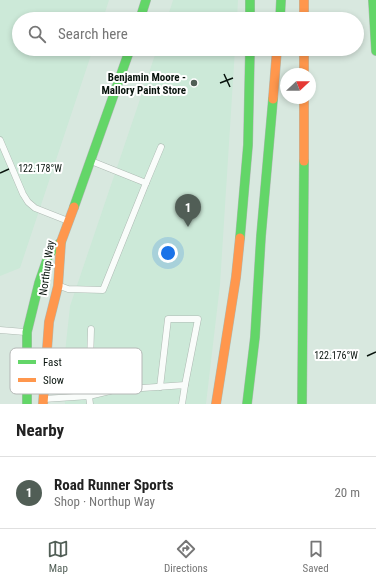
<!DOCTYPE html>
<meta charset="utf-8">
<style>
body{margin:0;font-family:"Roboto Condensed",sans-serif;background:#f2f2f2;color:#222}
.compass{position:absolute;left:280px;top:68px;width:36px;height:36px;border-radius:50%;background:#fff;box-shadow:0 2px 6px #0003;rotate:68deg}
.you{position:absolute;left:168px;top:253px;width:14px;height:14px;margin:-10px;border:3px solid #fff;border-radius:50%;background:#1a73e8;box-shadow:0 0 0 6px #1a73e833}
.badge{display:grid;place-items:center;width:26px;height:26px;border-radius:50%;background:#515e56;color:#fff;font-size:13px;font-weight:700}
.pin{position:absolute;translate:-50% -33px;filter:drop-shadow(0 1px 2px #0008)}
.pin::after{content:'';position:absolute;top:21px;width:14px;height:12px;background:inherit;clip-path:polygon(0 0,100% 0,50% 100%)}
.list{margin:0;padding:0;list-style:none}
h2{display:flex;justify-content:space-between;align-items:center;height:52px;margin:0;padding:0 16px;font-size:17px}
h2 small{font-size:13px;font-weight:400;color:#767676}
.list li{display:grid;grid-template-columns:26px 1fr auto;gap:12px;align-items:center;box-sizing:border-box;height:72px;padding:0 16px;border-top:1px solid #e0e0e0}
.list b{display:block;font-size:15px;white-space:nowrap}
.list p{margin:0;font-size:13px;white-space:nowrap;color:#767676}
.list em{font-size:13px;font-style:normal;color:#767676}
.icon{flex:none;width:22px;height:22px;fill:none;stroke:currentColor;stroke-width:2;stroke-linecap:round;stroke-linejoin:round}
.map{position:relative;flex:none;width:376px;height:404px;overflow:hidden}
.search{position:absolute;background:#fff;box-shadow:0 2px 6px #0003;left:12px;right:12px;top:12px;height:44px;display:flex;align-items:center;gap:10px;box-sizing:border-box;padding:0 14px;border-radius:22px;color:#767676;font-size:15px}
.sheet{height:124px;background:#fff}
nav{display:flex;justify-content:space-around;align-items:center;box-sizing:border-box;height:56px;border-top:1px solid #e0e0e0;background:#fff;font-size:11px;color:#767676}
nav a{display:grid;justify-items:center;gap:2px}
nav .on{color:#515e56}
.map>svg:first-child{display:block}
.built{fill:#cce9d8}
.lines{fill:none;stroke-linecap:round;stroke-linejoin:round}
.lane-casing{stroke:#aebab3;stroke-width:7}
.fast-casing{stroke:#aebab3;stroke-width:10}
.slow-casing{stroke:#aebab3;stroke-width:10}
.lane{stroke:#f9fcfa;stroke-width:6}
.fast{stroke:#63d668;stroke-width:9}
.slow{stroke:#ff974d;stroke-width:9}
.ticks{fill:none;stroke:#08130d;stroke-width:1.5}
.poi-dot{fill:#515e56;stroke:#fff;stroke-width:1.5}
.labels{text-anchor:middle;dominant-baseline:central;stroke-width:4;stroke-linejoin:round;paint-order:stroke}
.poi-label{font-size:11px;font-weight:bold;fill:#08130d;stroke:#fff;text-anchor:end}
.street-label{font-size:11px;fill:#08130d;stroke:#fff}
.key{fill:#fff;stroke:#b5b8b6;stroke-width:1}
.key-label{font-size:11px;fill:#08130d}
.ticks-label{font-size:10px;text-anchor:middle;fill:#08130d;stroke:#fff;stroke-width:4;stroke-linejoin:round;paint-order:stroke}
</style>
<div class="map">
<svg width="376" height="404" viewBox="0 0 376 404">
<rect width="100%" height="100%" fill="#d8e8df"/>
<!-- built -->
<g class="built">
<polygon points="0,0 109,0 103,19 19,19 19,49 93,49 20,268 0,276"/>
<polygon points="173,0 238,0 237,19 167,19"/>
<polygon points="157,49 235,49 220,285 206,404 65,404 62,380 70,306"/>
</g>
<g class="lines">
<defs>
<g id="lane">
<polyline points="0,140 23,194 28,202 35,208 68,221"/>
<polyline points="146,183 161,147"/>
<polyline points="60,286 68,289 103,290 146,183 91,161"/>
<polyline points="0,330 25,332"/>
<polyline points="160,387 168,319 198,319 185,385"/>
<polyline points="44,399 89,396 114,390 185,385 182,404"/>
<polyline points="90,404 89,396 91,329"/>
</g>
<g id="fast">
<polyline points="250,0 250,19"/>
<polyline points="373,0 376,51"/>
<polyline points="140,19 146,0"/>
<polyline points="280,19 281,0"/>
<polyline points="74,207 130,49"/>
<polyline points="240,238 248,145 250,49"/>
<polyline points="27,404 27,332 39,283 49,254 61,242"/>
<polyline points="247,404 255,337 261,236 273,99"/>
<polyline points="302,404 304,161"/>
</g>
<g id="slow">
<polyline points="304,0 304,19"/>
<polyline points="304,49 304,74"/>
<polyline points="273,99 277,49"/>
<polyline points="304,161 304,98"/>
<polyline points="43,404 49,322 58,286 61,242 74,207"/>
<polyline points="216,404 236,277 240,238"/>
</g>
</defs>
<!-- lane casing -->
<use href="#lane" class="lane-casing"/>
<!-- fast casing -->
<use href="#fast" class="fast-casing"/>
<!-- slow casing -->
<use href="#slow" class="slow-casing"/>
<!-- lane -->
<use href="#lane" class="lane"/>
<!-- fast -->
<use href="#fast" class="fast"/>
<!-- slow -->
<use href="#slow" class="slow"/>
</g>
<!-- ticks -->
<path class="ticks" d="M 224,74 L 230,87M 220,83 L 233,78M 0,173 L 9,169M 367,356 L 376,352"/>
<!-- markers -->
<circle class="poi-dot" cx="194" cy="83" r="4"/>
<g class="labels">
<!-- poi labels -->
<g class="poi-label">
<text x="186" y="77">Benjamin Moore -<tspan x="186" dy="13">Mallory Paint Store</tspan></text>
</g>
<!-- street labels -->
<g class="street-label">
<text transform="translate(47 268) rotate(-82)">Northup Way</text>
</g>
</g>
<!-- legend -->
<rect x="10" y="348" width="132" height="46" rx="6" class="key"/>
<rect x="18" y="360" width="18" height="4" fill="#63d668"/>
<rect x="18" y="378" width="18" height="4" fill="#ff974d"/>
<g class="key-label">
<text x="43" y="366">Fast</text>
<text x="43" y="384">Slow</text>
</g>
<g class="ticks-label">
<text x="40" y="172">122.178°W</text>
<text x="336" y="359">122.176°W</text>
</g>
</svg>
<svg class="compass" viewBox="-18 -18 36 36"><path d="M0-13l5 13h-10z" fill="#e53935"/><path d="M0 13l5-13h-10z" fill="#767676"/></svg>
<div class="you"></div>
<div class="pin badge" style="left:188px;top:227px">1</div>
<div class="search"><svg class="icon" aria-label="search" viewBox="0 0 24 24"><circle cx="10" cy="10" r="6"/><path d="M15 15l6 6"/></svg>Search here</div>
</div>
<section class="sheet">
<h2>Nearby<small></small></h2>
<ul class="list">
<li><span class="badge">1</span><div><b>Road Runner Sports</b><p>Shop · Northup Way</p></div><em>20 m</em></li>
</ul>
</section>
<nav>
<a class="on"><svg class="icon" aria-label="map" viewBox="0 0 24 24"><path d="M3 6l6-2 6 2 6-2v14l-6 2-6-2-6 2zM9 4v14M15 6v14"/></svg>Map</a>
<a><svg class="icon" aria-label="directions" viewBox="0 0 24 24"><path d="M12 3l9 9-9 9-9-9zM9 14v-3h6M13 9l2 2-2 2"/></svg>Directions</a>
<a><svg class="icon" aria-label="saved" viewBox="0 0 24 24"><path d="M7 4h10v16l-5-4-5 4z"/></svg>Saved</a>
</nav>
